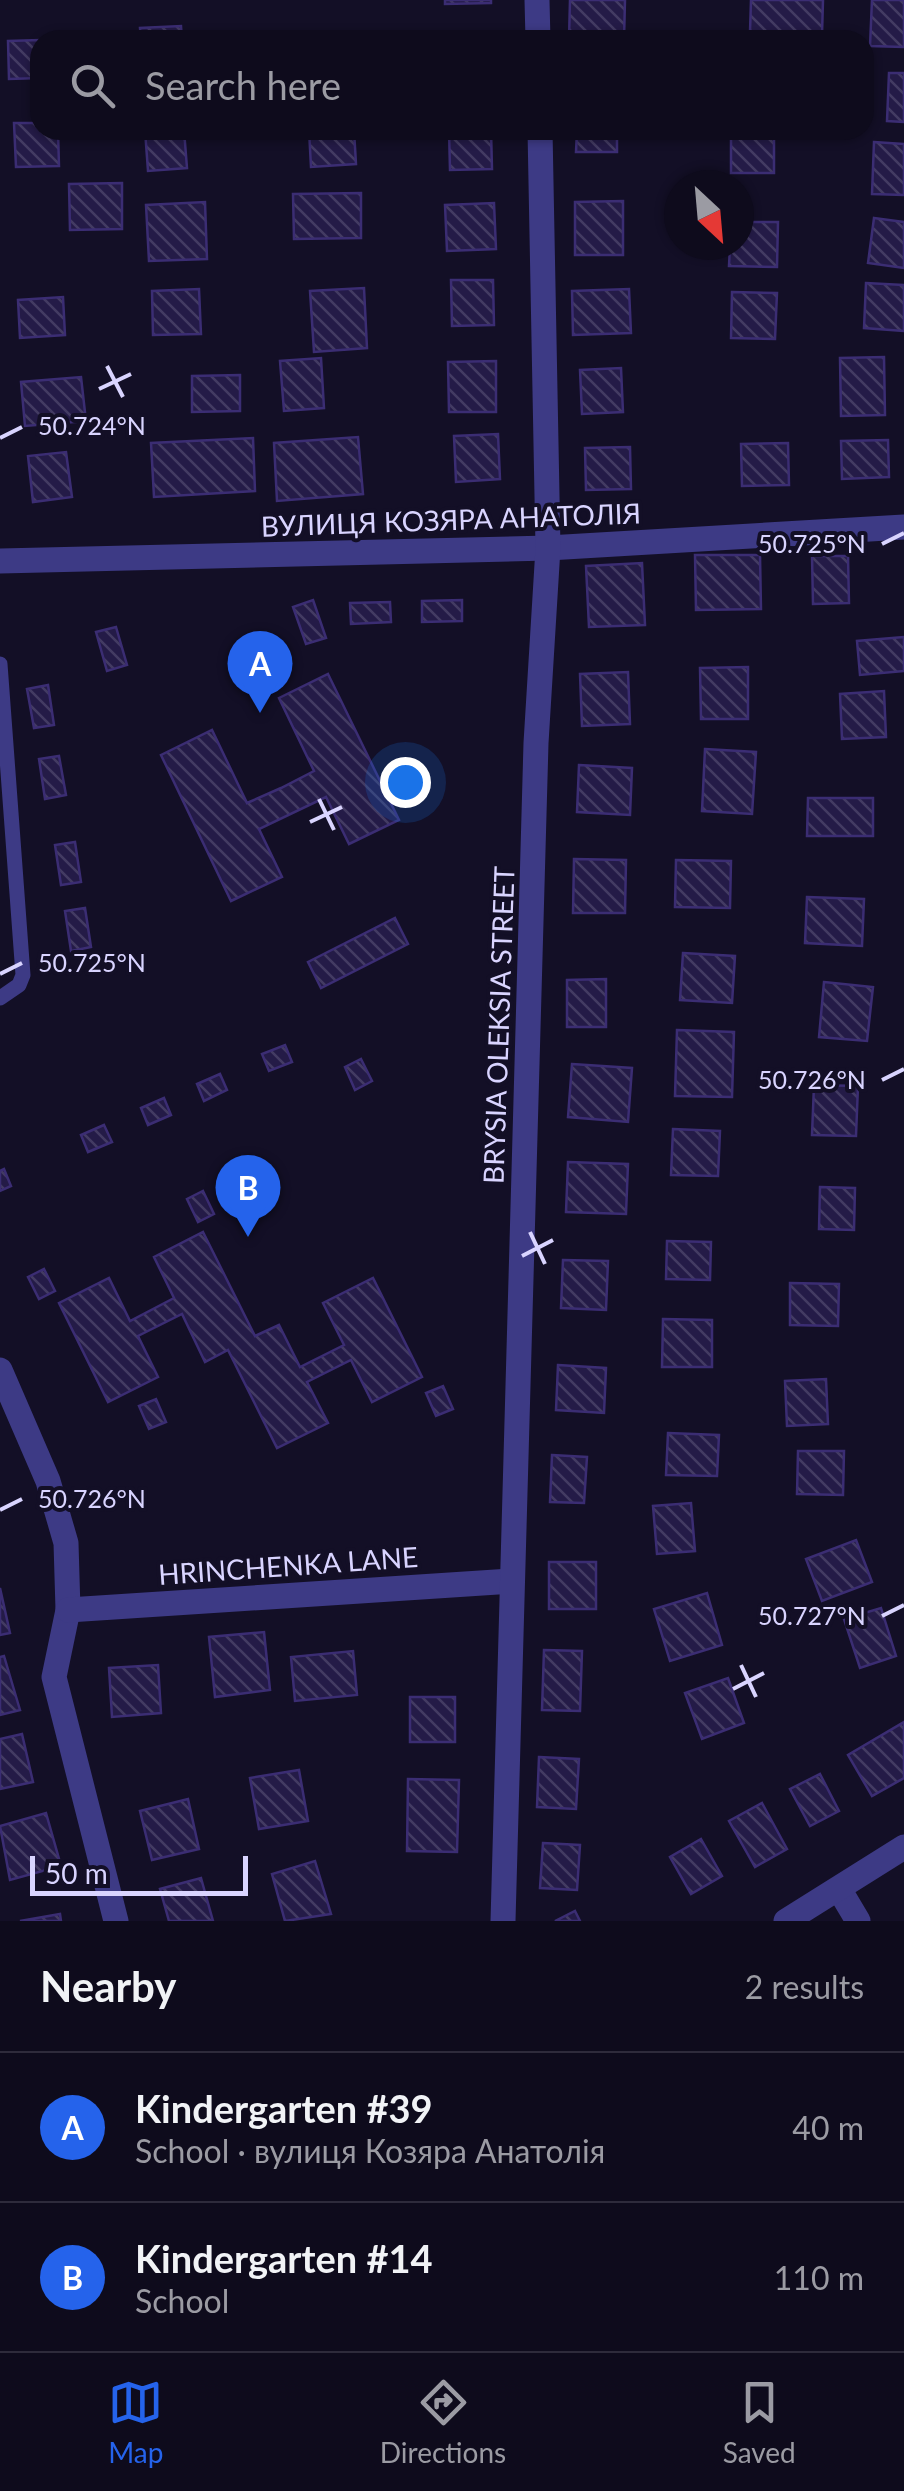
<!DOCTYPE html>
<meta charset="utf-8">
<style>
body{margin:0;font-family:Lato,sans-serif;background:#1c1929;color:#f1f3f6}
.compass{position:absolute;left:664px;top:170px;width:90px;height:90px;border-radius:50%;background:#0e0b1c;box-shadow:0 2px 8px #0004;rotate:154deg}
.scale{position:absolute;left:30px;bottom:25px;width:218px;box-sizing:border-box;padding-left:10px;border:5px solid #d9d4ff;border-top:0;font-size:28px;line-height:35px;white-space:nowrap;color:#d9d4ff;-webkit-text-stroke:8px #130f26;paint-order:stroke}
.you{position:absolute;left:405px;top:782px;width:35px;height:35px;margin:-25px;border:8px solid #fff;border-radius:50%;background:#1a73e8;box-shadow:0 0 0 15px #1a73e833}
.badge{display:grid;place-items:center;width:65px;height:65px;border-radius:50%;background:#2563eb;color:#fff;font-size:32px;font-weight:700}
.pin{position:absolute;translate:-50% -82px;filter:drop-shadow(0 2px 5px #0008)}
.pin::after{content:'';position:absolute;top:52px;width:35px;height:30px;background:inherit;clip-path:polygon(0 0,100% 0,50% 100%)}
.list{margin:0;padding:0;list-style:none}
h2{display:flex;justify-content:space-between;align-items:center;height:130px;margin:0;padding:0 40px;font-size:42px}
h2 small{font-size:32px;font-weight:400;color:#9b9ba3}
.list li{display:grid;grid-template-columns:65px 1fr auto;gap:30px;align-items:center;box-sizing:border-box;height:150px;padding:0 40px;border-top:2px solid #2e2b3b}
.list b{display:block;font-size:38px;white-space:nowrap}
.list p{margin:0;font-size:32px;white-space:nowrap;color:#9b9ba3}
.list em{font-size:32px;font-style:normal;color:#9b9ba3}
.icon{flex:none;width:55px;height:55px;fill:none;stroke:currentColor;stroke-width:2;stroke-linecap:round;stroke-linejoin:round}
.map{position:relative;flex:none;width:904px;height:1921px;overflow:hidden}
.search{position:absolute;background:#0e0b1c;box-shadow:0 2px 8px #0004;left:30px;right:30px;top:30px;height:110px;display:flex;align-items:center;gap:25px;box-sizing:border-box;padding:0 35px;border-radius:30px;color:#9b9ba3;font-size:38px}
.sheet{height:430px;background:#0e0b1c}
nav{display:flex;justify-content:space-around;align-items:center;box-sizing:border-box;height:140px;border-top:2px solid #2e2b3b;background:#0e0b1c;font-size:28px;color:#9b9ba3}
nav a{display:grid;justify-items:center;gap:5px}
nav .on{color:#2563eb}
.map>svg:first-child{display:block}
.building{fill:url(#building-back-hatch);stroke:#3b2d73;stroke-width:2.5}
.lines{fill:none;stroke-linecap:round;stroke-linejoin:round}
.lane{stroke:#3d3a85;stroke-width:15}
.street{stroke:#3d3a85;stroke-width:25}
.ticks{fill:none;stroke:#d9d4ff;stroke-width:4}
.labels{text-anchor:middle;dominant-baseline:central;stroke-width:8;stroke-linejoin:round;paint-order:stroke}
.street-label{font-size:28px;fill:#d9d4ff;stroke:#130f26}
.ticks-label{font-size:25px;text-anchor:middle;fill:#d9d4ff;stroke:#130f26;stroke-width:8;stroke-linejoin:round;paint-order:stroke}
</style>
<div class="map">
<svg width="904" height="1921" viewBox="0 0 904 1921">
<defs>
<pattern id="building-back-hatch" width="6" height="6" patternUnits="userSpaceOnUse" patternTransform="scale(2.5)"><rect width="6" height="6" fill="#241b47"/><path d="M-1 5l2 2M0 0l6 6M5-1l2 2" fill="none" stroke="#433b63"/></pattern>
</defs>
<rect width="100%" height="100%" fill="#130f26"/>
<!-- building -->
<g class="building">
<polygon points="445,0 491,0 491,3 445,4"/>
<polygon points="570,0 625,0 624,40 569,39"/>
<polygon points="751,0 823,0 822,35 750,32"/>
<polygon points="872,0 904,0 904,47 870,46"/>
<polygon points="181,26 182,40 141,40 140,28"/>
<polygon points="40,40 40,78 9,79 8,41"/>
<polygon points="889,73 904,73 904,122 887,121"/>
<polygon points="14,123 40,123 40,130 58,130 59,166 16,167"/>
<polygon points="145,130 184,130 187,168 148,171"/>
<polygon points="309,130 354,130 356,164 311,167"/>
<polygon points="449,130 491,130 492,169 450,170"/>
<polygon points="577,130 617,130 617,152 576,152"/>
<rect x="731" y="130" width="43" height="43"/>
<polygon points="874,142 904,144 904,195 872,194"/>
<polygon points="122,183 122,229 70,230 69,184"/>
<polygon points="361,193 361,238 294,239 293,194"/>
<polygon points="623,201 623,255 575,255 575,202"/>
<polygon points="205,202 207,259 149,261 146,205"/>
<polygon points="494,203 496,249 447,251 445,205"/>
<polygon points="874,218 904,222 904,268 868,263"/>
<polygon points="739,222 778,222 777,267 729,266 730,245 739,245"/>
<polygon points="451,280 493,280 494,325 452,326"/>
<polygon points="866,283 904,285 904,331 864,328"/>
<polygon points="364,288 367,348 314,352 310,291"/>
<polygon points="199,289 201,334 153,335 152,291"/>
<polygon points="629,289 631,333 573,335 572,291"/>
<polygon points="732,292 777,293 775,339 731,338"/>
<polygon points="63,297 65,335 20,338 18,300"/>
<polygon points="884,357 885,415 841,416 840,358"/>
<polygon points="321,358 324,408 284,411 280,361"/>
<polygon points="496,361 496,412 449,412 448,362"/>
<polygon points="621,368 623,412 582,414 580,370"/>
<polygon points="240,375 240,411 192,412 192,376"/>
<polygon points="81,377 86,421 25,426 21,382"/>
<polygon points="498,434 500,479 456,482 454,436"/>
<polygon points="358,437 363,494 277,501 274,443"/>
<polygon points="253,438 255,491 154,497 151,443"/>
<polygon points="888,440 889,477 842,479 841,441"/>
<polygon points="788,443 789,485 742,486 741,444"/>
<polygon points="630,447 631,489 586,490 585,448"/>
<polygon points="66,452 72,497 33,502 28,456"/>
<polygon points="695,555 760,555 761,609 696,610"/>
<polygon points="812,556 848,556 849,603 813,604"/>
<polygon points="642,563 645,625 589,627 586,566"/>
<polygon points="313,600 326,638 306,644 293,607"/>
<polygon points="462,600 462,621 422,622 422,601"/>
<polygon points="390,602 391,622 351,624 350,603"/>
<polygon points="116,627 127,665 107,671 96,632"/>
<polygon points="904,637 904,671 860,675 857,641"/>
<polygon points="748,667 748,719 701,719 700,668"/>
<polygon points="628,672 630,724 582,726 580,674"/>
<polygon points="328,674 399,820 349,844 326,797 259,829 282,877 231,901 161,755 212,730 247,803 281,788 314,771 279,698"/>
<polygon points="48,685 54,725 34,728 27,689"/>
<polygon points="884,691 886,737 842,739 840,694"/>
<polygon points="705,749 756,752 752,814 702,811"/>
<polygon points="59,756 66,795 45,799 39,759"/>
<polygon points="579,765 632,768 630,815 577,812"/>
<polygon points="808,798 873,798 873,836 807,836"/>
<polygon points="75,842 81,882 61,885 55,845"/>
<polygon points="574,859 626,860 625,913 573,913"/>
<polygon points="676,860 731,861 730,908 675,907"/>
<polygon points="807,897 864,899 862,946 805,943"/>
<polygon points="85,908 91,947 71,951 65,911"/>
<polygon points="395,918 408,944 321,988 308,962"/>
<polygon points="683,953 735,956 732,1003 680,1000"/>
<polygon points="606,979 606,1027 567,1027 567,980"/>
<polygon points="824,982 873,987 867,1041 819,1037"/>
<polygon points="677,1030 734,1032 732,1097 675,1096"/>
<polygon points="285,1045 292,1062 269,1071 262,1054"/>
<polygon points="361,1059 372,1081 355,1090 345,1067"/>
<polygon points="572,1064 632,1068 628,1122 568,1117"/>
<polygon points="220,1074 227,1090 204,1101 197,1084"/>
<polygon points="814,1085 858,1086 856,1136 812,1135"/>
<polygon points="164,1098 171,1115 148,1125 141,1108"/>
<polygon points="104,1125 112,1142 88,1152 81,1135"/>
<polygon points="673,1129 720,1131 718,1176 671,1175"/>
<polygon points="568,1162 628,1164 626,1214 566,1212"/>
<polygon points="4,1169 11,1186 0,1191 0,1171"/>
<polygon points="820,1187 855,1188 854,1230 819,1229"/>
<polygon points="203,1191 214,1214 198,1222 187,1199"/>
<polygon points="203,1232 255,1336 279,1325 300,1367 344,1345 323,1303 373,1278 422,1377 372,1402 351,1360 307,1382 328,1423 277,1448 228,1350 205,1362 182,1314 138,1336 158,1377 108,1402 59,1303 109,1278 130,1321 174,1298 154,1257"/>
<polygon points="667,1241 711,1242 710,1280 666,1279"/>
<polygon points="563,1260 608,1261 606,1310 561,1308"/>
<polygon points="44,1269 55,1291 39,1299 28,1277"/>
<polygon points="790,1283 839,1284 838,1326 790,1325"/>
<polygon points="663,1319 712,1320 712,1367 662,1367"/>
<polygon points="558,1365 606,1368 604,1413 556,1410"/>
<polygon points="826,1379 828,1424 787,1426 785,1381"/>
<polygon points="443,1386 453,1409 436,1416 426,1393"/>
<polygon points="156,1399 166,1422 149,1429 139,1406"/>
<polygon points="668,1433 719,1435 717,1476 666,1475"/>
<polygon points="798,1451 844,1451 843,1495 797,1494"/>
<polygon points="552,1455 587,1457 584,1503 550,1502"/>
<polygon points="691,1503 695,1551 657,1554 653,1506"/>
<polygon points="856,1540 872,1582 822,1601 806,1559"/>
<rect x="549" y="1562" width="47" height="47"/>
<polygon points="0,1588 10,1633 0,1635"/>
<polygon points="707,1593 722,1645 670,1661 654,1609"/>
<polygon points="881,1608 896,1656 860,1668 844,1619"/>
<polygon points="264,1632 270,1690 215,1697 209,1637"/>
<polygon points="544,1650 582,1651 580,1711 542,1710"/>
<polygon points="353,1651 357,1695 295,1701 291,1657"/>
<polygon points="4,1656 20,1710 0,1715 0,1657"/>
<polygon points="158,1665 161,1713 112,1717 109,1668"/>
<polygon points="728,1678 744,1723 702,1739 685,1693"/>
<rect x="410" y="1697" width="45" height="45"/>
<polygon points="904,1722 904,1778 872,1796 848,1755"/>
<polygon points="22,1734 33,1782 0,1789 0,1739"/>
<polygon points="539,1757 579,1759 576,1809 537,1807"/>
<polygon points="299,1770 308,1821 259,1829 250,1778"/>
<polygon points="820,1774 839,1811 810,1826 790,1789"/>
<polygon points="408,1779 459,1780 457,1852 407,1851"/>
<polygon points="188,1799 199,1849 152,1860 140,1811"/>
<polygon points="762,1803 787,1849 755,1867 729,1821"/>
<polygon points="46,1813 61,1866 10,1880 0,1826"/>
<polygon points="701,1839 722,1876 691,1894 670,1857"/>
<polygon points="543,1843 580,1845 577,1890 540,1888"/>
<polygon points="315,1861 331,1914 285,1921 272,1874"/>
<polygon points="201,1878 213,1921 169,1921 160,1889"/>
<polygon points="575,1911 580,1921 555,1921"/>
<polygon points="60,1914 61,1921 20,1921"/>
</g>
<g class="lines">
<!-- lane -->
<polyline class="lane" points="0,664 23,975 19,985 0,998"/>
<!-- street -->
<g class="street">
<polyline points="537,0 538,40"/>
<polyline points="0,561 548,548 904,527"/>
<polyline points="0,1370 48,1481 66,1543 68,1610 54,1677 116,1921"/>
<polyline points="68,1610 512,1581"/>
<polyline points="839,1889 858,1921"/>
<polyline points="503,1921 536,743 548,548 540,130"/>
<polyline points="786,1921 904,1847"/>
</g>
</g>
<!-- ticks -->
<path class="ticks" d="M 107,366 L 123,397M 99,389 L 131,374M 0,438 L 22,427M 882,544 L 904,533M 319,799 L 334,830M 310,822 L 342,807M 0,974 L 22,963M 882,1080 L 904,1069M 530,1232 L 545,1264M 522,1256 L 553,1240M 0,1510 L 22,1499M 882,1616 L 904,1605M 741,1665 L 756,1697M 733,1689 L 764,1673"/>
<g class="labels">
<!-- street labels -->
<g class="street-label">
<text transform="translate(451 519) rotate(-2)">ВУЛИЦЯ КОЗЯРА АНАТОЛІЯ</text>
<text transform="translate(498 1025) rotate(-88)">BRYSIA OLEKSIA STREET</text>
<text transform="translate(288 1565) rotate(-4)">HRINCHENKA LANE</text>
</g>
</g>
<g class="ticks-label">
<text x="92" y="435">50.724°N</text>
<text x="812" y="553">50.725°N</text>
<text x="92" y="972">50.725°N</text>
<text x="812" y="1089">50.726°N</text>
<text x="92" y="1508">50.726°N</text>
<text x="812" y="1625">50.727°N</text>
</g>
</svg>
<svg class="compass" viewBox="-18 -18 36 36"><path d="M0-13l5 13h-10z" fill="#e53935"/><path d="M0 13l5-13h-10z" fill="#9b9ba3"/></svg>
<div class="scale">50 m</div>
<div class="you"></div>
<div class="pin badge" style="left:260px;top:713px">A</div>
<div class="pin badge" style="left:248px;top:1237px">B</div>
<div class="search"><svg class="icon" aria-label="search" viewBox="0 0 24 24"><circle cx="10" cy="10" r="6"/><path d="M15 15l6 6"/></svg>Search here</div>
</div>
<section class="sheet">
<h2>Nearby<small>2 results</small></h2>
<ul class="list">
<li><span class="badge">A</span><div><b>Kindergarten #39</b><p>School · вулиця Козяра Анатолія</p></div><em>40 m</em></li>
<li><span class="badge">B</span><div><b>Kindergarten #14</b><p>School</p></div><em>110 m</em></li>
</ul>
</section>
<nav>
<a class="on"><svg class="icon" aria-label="map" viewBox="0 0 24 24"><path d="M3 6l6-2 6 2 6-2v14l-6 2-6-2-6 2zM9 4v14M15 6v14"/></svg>Map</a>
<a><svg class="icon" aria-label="directions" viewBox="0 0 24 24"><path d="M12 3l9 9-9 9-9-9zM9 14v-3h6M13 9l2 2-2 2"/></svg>Directions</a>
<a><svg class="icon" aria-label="saved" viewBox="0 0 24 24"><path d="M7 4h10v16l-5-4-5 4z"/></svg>Saved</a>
</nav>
